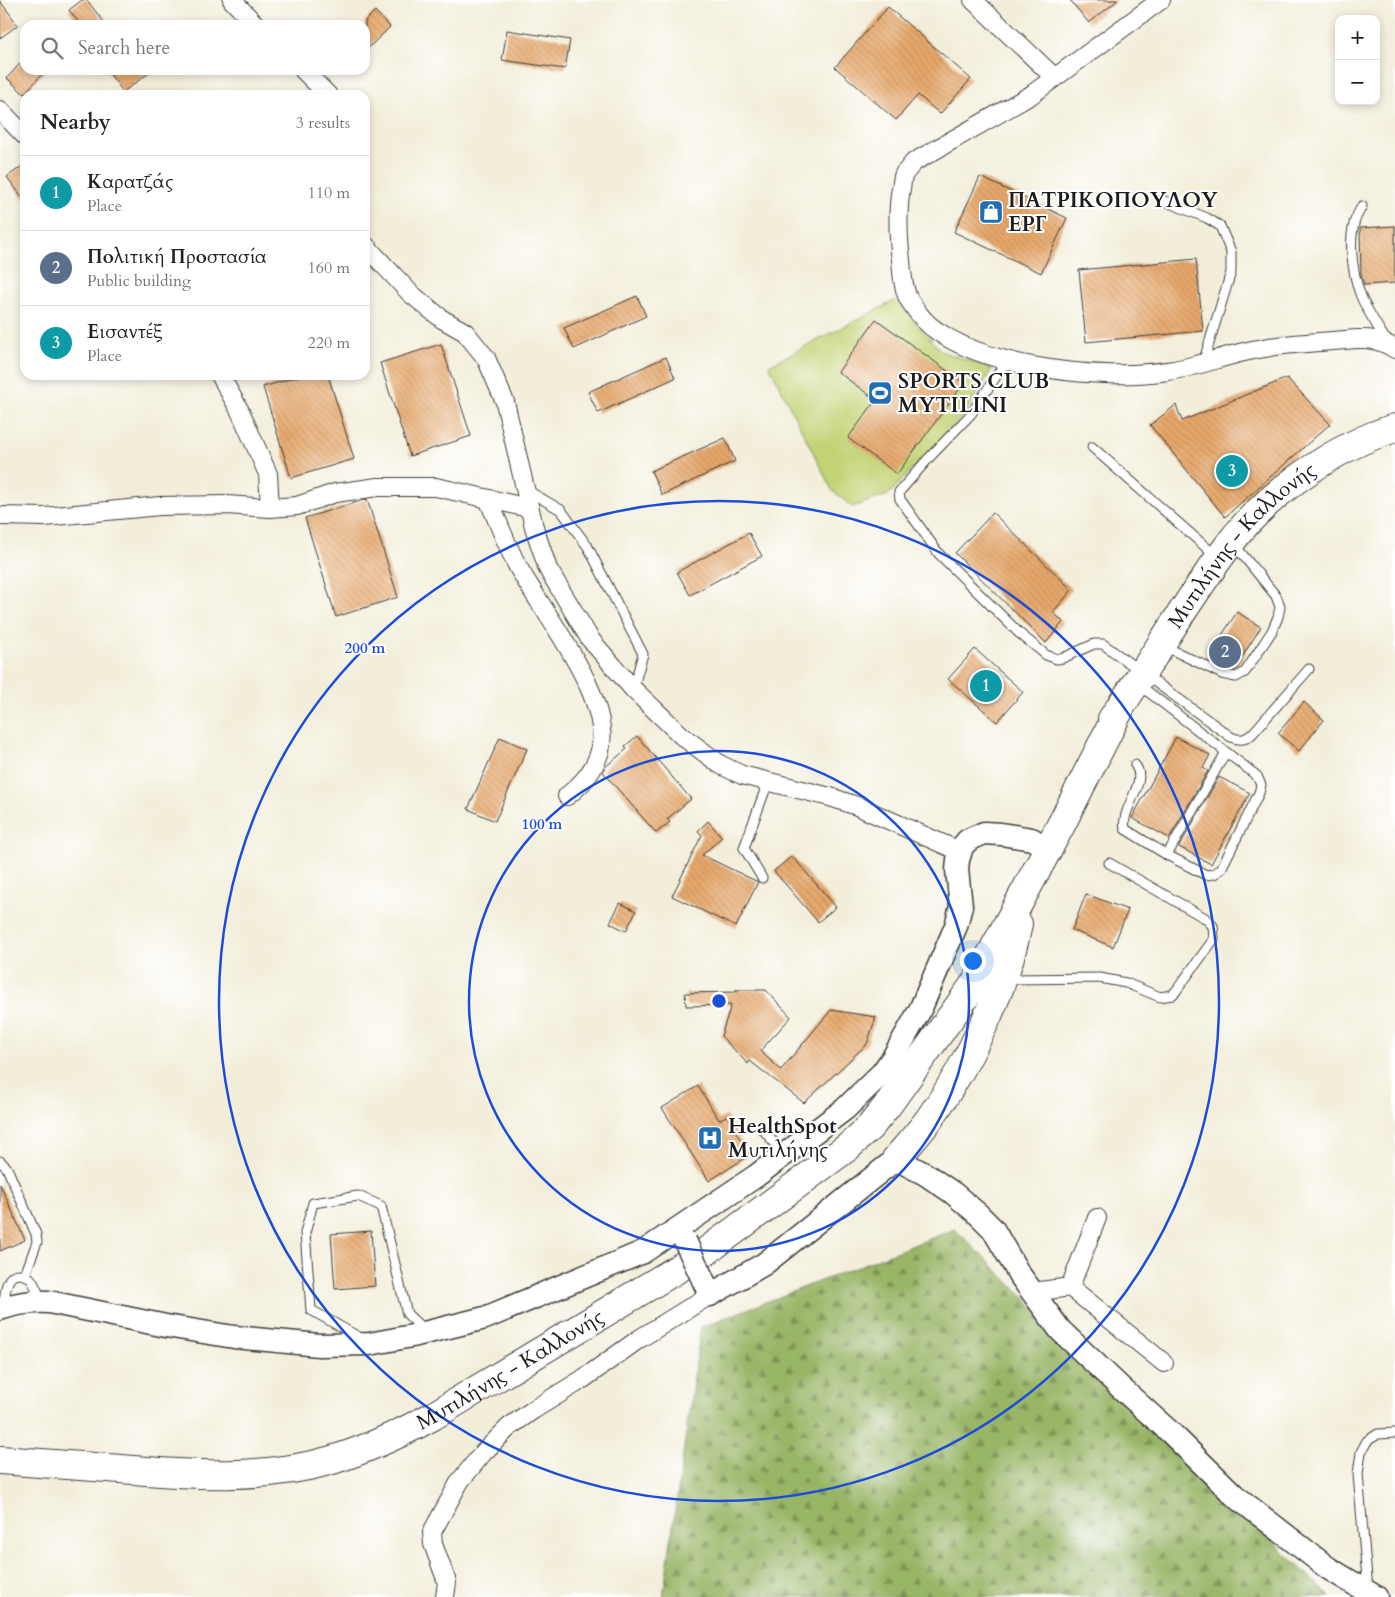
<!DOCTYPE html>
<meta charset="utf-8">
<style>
body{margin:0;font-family:Cardo,serif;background:#f2f2f2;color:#222}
.controls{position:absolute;right:15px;top:15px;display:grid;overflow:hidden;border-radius:10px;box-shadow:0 2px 8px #0003}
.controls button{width:45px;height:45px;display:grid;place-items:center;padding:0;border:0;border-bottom:1px solid #e0e0e0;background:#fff;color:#222;font:25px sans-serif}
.you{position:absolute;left:972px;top:960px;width:18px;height:18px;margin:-12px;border:4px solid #fff;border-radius:50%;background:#1a73e8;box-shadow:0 0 0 8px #1a73e833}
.badge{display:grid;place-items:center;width:32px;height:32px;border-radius:50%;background:#1f6fb2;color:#fff;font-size:16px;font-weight:700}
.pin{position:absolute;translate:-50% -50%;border:2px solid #fff;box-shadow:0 1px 5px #0006}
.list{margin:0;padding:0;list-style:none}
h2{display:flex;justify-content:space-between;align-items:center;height:65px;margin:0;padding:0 20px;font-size:21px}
h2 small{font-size:16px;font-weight:400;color:#767676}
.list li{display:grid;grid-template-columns:32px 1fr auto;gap:15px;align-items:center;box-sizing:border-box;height:75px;padding:0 20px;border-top:1px solid #e0e0e0}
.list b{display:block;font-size:19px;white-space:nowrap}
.list p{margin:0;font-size:16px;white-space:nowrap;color:#767676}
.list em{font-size:16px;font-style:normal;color:#767676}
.icon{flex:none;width:28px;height:28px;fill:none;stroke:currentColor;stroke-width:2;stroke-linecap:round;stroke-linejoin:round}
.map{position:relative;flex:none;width:1395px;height:1597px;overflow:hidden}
.search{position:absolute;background:#fff;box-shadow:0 2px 8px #0003;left:20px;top:20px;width:350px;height:55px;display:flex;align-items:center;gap:12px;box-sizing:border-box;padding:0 18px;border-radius:15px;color:#767676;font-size:19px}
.panel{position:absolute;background:#fff;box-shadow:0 2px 8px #0003;left:20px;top:90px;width:350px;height:290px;border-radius:15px}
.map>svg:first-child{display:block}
.forest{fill:url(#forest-firs);stroke:#5a6841}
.park{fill:#c2d375;stroke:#6f7848}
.building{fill:url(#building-back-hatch)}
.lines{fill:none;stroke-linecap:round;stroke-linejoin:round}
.service-casing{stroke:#3c3c38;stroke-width:11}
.minor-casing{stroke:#3c3c38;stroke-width:20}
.tertiary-casing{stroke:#3c3c38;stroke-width:25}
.primary-casing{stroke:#3c3c38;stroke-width:30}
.service{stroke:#fff;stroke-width:9}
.minor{stroke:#fff;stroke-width:18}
.tertiary{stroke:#fff;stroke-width:22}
.primary{stroke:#fff;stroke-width:28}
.tertiary-bridge-casing{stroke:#3c3c38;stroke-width:25;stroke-linecap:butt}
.tertiary-bridge{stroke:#fff;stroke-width:22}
.ring{fill:none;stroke:#1d4ed8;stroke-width:2.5}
.labels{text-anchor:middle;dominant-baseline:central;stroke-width:4;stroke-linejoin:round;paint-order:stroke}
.poi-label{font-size:21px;font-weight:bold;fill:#1c1c1c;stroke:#fff;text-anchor:start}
.street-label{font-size:21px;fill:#1c1c1c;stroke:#fff}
.centre{fill:#1d4ed8;stroke:#fff;stroke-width:2.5}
.ring-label{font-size:15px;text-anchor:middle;font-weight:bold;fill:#1d4ed8;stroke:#fff;stroke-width:4;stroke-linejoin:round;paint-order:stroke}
</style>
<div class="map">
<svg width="1395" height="1597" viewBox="0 0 1395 1597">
<defs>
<pattern id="forest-firs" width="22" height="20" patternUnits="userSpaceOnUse" patternTransform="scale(1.25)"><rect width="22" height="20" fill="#99b566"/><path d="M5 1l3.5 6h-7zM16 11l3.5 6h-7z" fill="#7c9253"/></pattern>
<pattern id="building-back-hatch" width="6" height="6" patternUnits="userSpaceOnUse" patternTransform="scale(1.25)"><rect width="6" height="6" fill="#e6a76a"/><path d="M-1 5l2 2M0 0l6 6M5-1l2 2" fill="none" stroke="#c58f5b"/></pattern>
</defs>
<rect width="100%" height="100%" fill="#fff"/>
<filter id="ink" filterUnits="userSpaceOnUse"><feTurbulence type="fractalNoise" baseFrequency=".02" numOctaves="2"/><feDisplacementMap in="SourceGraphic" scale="10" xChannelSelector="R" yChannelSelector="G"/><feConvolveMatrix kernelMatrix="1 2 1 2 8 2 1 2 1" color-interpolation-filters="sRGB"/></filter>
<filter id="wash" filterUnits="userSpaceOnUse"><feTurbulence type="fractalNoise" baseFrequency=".0096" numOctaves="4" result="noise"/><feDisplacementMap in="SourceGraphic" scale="20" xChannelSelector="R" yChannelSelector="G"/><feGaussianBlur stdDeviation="1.12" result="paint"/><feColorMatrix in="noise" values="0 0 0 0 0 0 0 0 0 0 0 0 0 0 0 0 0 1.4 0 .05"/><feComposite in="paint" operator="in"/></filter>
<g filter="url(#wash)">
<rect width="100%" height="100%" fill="#f3eeda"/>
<!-- forest -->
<polygon class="forest" points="955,1229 1330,1597 663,1597 701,1327"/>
<!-- park -->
<polygon class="park" points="896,300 941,351 992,369 963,416 888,495 852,507 832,490 769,365"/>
<g id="blocks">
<!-- building -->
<g class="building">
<polygon points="82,0 87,0 106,25 81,25 69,10"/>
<polygon points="1070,0 1118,0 1089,23"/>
<polygon points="0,1 18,25 0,38"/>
<polygon points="888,7 971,79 940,114 918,95 896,120 835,67"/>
<polygon points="375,11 390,27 365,51 365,21"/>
<polygon points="507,30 570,40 565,69 502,60"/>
<polygon points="25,58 25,70 46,70 24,94 7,78"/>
<polygon points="107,70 153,70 123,92"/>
<polygon points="25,164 25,201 7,177"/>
<polygon points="980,177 1067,218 1041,273 954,232"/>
<polygon points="1395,226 1395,283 1364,285 1361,274 1360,228"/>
<polygon points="1196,259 1203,331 1086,342 1079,270"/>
<polygon points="637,296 646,316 574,349 564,328"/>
<polygon points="876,319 964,383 897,474 848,438 876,400 838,372"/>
<polygon points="441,344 471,436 410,456 380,363"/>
<polygon points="666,357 675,378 598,413 588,392"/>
<polygon points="303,375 328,375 354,459 291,478 263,387"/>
<polygon points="1287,378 1330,424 1225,517 1150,425 1176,405 1182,421"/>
<polygon points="725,438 735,461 662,495 651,471"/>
<polygon points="367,499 398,597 336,617 305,518"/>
<polygon points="993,513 1072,590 1053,612 1063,622 1046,643 955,553"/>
<polygon points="749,533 762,556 690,595 677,572"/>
<polygon points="1237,612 1261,627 1235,668 1211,652"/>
<polygon points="975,649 1023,692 997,722 948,679"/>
<polygon points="1304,702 1324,720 1299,751 1278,733"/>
<polygon points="637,736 691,799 667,819 670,822 656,833 603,772 605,767 627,749 625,746"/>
<polygon points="500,737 527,749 495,821 468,809"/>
<polygon points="1176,737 1210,755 1203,768 1208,771 1169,838 1132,818"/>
<polygon points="1219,777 1250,793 1211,864 1179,847"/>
<polygon points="708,821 722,837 702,855 758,882 736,927 672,896 702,835 698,831"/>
<polygon points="792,856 836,907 818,922 774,871"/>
<polygon points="1086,894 1128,910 1113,947 1072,930"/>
<polygon points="620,903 636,911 626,931 610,923"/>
<polygon points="735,990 766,990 791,1017 760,1051 781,1070 831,1010 876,1017 867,1044 804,1103 750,1061 748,1064 721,1036 731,1005 686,1006 685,993 735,992"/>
<polygon points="698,1086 719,1120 726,1116 750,1155 709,1181 662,1108"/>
<polygon points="0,1184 25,1240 0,1251"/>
<polygon points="371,1231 375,1286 335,1289 331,1234"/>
</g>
</g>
</g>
<g filter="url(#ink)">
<use href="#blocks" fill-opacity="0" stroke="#3c3c38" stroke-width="1"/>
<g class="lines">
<defs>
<g id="service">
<polyline points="1162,200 1207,218 1220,226 1231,252 1231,272 1203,363"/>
<path d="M 1362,206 C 1359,212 1355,218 1354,224 C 1348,246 1354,282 1363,301 C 1370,315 1379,329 1387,342"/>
<path d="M 1007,360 L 971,414 L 928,459 L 899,492 L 900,499 L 939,554 L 1019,633 L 1046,655 L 1057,659 L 1063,658 L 1094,644 L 1103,644 L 1231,737 C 1240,741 1246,740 1253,733 L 1309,669"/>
<polyline points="1092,447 1217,557"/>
<polyline points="525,489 561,510 588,547 643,654 633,689"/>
<polyline points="1164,646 1222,674 1236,677 1245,672 1272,631 1278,617 1280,607 1276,596 1233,543"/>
<path d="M 1135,765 C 1149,782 1120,809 1125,829 L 1167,855 L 1206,875 L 1214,874 L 1221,869 L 1259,793 L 1261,785 L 1257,776 L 1138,684"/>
<polyline points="1167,855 1226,752"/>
<polyline points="762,878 744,848 768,782"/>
<polyline points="1006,979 1100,978 1126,983 1160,997 1172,995 1176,991 1214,939 1213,926 1205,918 1109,863"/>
<polyline points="761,1127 784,1155"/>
<polyline points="0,1161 7,1168 36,1234 37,1242 25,1275"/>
<path d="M 4,1305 C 5,1295 5,1275 18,1274 C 22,1274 27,1275 30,1278 C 35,1284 38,1293 41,1300"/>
<polyline points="362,1339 311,1310 305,1233 313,1203 358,1196 381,1206 407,1314 425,1331"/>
<polyline points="1368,1590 1358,1474 1361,1452 1367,1441 1378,1434 1395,1433"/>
</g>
<g id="minor">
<polyline points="232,0 256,25"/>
<polyline points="973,0 1054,77"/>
<path d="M 1161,0 L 1031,95 L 914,162 C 911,166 907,170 904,174 C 902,178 902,184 901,188 C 897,212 898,236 901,260 C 902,273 903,289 909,300 C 916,311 926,324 937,331 C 990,368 1103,381 1167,371 C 1193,368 1218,358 1244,352 C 1273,345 1303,343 1333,341 C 1357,339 1374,335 1395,349"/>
<polyline points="303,70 328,95"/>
<polyline points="0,110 25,136"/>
<polyline points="365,245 410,293 442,319 465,332 486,358 505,402 534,527 548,569 590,639 633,689 682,736 721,765 742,775 830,797 857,806 961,852"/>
<polyline points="220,375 240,411 268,474 270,508"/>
<path d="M 488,499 C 498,521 506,544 517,565 C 541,611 619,703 598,757 C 592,773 580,786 567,796"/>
<polyline points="0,516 44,517 160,506 227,505 270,508 297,506 335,493 378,487 436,487 529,508"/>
<polyline points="1070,1287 1164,1363"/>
<polyline points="1033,1292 1070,1287 1097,1218"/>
<polyline points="445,1597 447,1582 433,1544 432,1532 460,1481 483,1453 509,1427 533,1410 583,1379 639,1339 710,1295"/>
</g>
<g id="tertiary">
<polyline points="705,1284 710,1295 764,1264 896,1159 925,1174 953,1193 979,1215 993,1229 1019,1274 1060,1330 1121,1388 1171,1433 1234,1495 1328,1568 1376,1597"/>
<path d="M 0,1309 C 17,1303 31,1301 49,1302 L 166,1326 L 234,1337 L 319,1345 L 369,1344 L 412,1336 L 485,1318 L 643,1252 L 756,1176 L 845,1109 L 882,1073 L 894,1056 L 920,1010 L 956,926 L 961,906 L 957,870 L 958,860 L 962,847 L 968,840 L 984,833 L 1001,834 L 1032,839 L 1048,849"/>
</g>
<g id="primary">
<path id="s1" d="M 1112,719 C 1152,661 1188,598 1231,542 C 1268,493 1336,446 1395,428"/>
<path d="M 896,1159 C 907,1146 920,1132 930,1118 C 968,1064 1006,988 1018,924"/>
<path id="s2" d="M 0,1460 C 40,1463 81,1466 121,1469 C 191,1475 264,1480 332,1460 C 368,1449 400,1434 433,1416 L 704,1253 L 848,1147 L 870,1127 L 887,1106 L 976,982 L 1061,825 L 1123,703"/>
</g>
</defs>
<!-- service casing -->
<use href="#service" class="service-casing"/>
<!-- minor casing -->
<use href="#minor" class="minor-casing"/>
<!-- tertiary casing -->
<use href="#tertiary" class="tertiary-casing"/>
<!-- primary casing -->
<use href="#primary" class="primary-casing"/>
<!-- service -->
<use href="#service" class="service"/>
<!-- minor -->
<use href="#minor" class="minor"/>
<!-- tertiary -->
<use href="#tertiary" class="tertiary"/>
<!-- primary -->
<use href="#primary" class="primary"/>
<defs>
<polyline id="tertiary-bridge" points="685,1241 705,1284"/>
</defs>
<!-- tertiary-bridge casing -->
<use href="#tertiary-bridge" class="tertiary-bridge-casing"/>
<!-- tertiary-bridge -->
<use href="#tertiary-bridge" class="tertiary-bridge"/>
</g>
</g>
<!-- distance rings -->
<g class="ring">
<circle cx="719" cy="1001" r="250"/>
<circle cx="719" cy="1001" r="500"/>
</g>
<!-- icons -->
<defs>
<symbol id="shop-square" viewBox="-11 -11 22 22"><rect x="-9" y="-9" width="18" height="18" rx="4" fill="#1f6fb2" stroke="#fff"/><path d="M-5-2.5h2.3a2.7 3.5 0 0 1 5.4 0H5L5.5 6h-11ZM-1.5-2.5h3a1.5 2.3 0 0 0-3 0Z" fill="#fff"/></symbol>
<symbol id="stadium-square" viewBox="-11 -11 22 22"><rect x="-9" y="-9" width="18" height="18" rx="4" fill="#1f6fb2" stroke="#fff"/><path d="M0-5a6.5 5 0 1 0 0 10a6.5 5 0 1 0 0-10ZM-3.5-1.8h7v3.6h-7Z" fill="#fff"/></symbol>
<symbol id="hospital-square" viewBox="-11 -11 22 22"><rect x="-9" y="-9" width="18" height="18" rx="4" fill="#1f6fb2" stroke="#fff"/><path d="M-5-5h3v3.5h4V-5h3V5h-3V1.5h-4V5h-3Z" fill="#fff"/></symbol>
</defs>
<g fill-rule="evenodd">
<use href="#shop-square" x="977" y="198" width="28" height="28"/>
<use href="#stadium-square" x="866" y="379" width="28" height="28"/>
<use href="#hospital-square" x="696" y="1124" width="28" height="28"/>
</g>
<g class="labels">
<!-- poi labels -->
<g class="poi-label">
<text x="1008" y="200">ΠΑΤΡΙΚΟΠΟΥΛΟΥ<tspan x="1008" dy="24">ΕΡΓ</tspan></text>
<text x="898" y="381">SPORTS CLUB<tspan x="898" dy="24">MYTILINI</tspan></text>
<text x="728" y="1126">HealthSpot<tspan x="728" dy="24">Μυτιλήνης</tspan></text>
</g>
<!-- street labels -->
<g class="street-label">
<text stroke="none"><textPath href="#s1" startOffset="218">Μυτιλήνης - Καλλονής</textPath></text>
<text stroke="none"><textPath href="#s2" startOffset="534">Μυτιλήνης - Καλλονής</textPath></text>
</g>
</g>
<circle cx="719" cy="1001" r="8" class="centre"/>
<g class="ring-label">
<text x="365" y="653">200 m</text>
<text x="542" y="829">100 m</text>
</g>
</svg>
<div class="controls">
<button>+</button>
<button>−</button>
</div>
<div class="you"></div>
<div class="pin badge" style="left:986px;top:686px;background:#0f9aa8">1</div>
<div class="pin badge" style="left:1225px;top:652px;background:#5c6f8a">2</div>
<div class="pin badge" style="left:1232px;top:471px;background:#0f9aa8">3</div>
<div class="search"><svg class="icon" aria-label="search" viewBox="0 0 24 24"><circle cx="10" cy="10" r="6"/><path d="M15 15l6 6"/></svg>Search here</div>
<section class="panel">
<h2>Nearby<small>3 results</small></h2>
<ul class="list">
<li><span class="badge" style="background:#0f9aa8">1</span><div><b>Καρατζάς</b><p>Place</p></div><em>110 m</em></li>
<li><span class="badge" style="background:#5c6f8a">2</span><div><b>Πολιτική Προστασία</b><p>Public building</p></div><em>160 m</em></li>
<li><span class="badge" style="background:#0f9aa8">3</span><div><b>Εισαντέξ</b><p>Place</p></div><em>220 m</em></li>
</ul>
</section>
</div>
